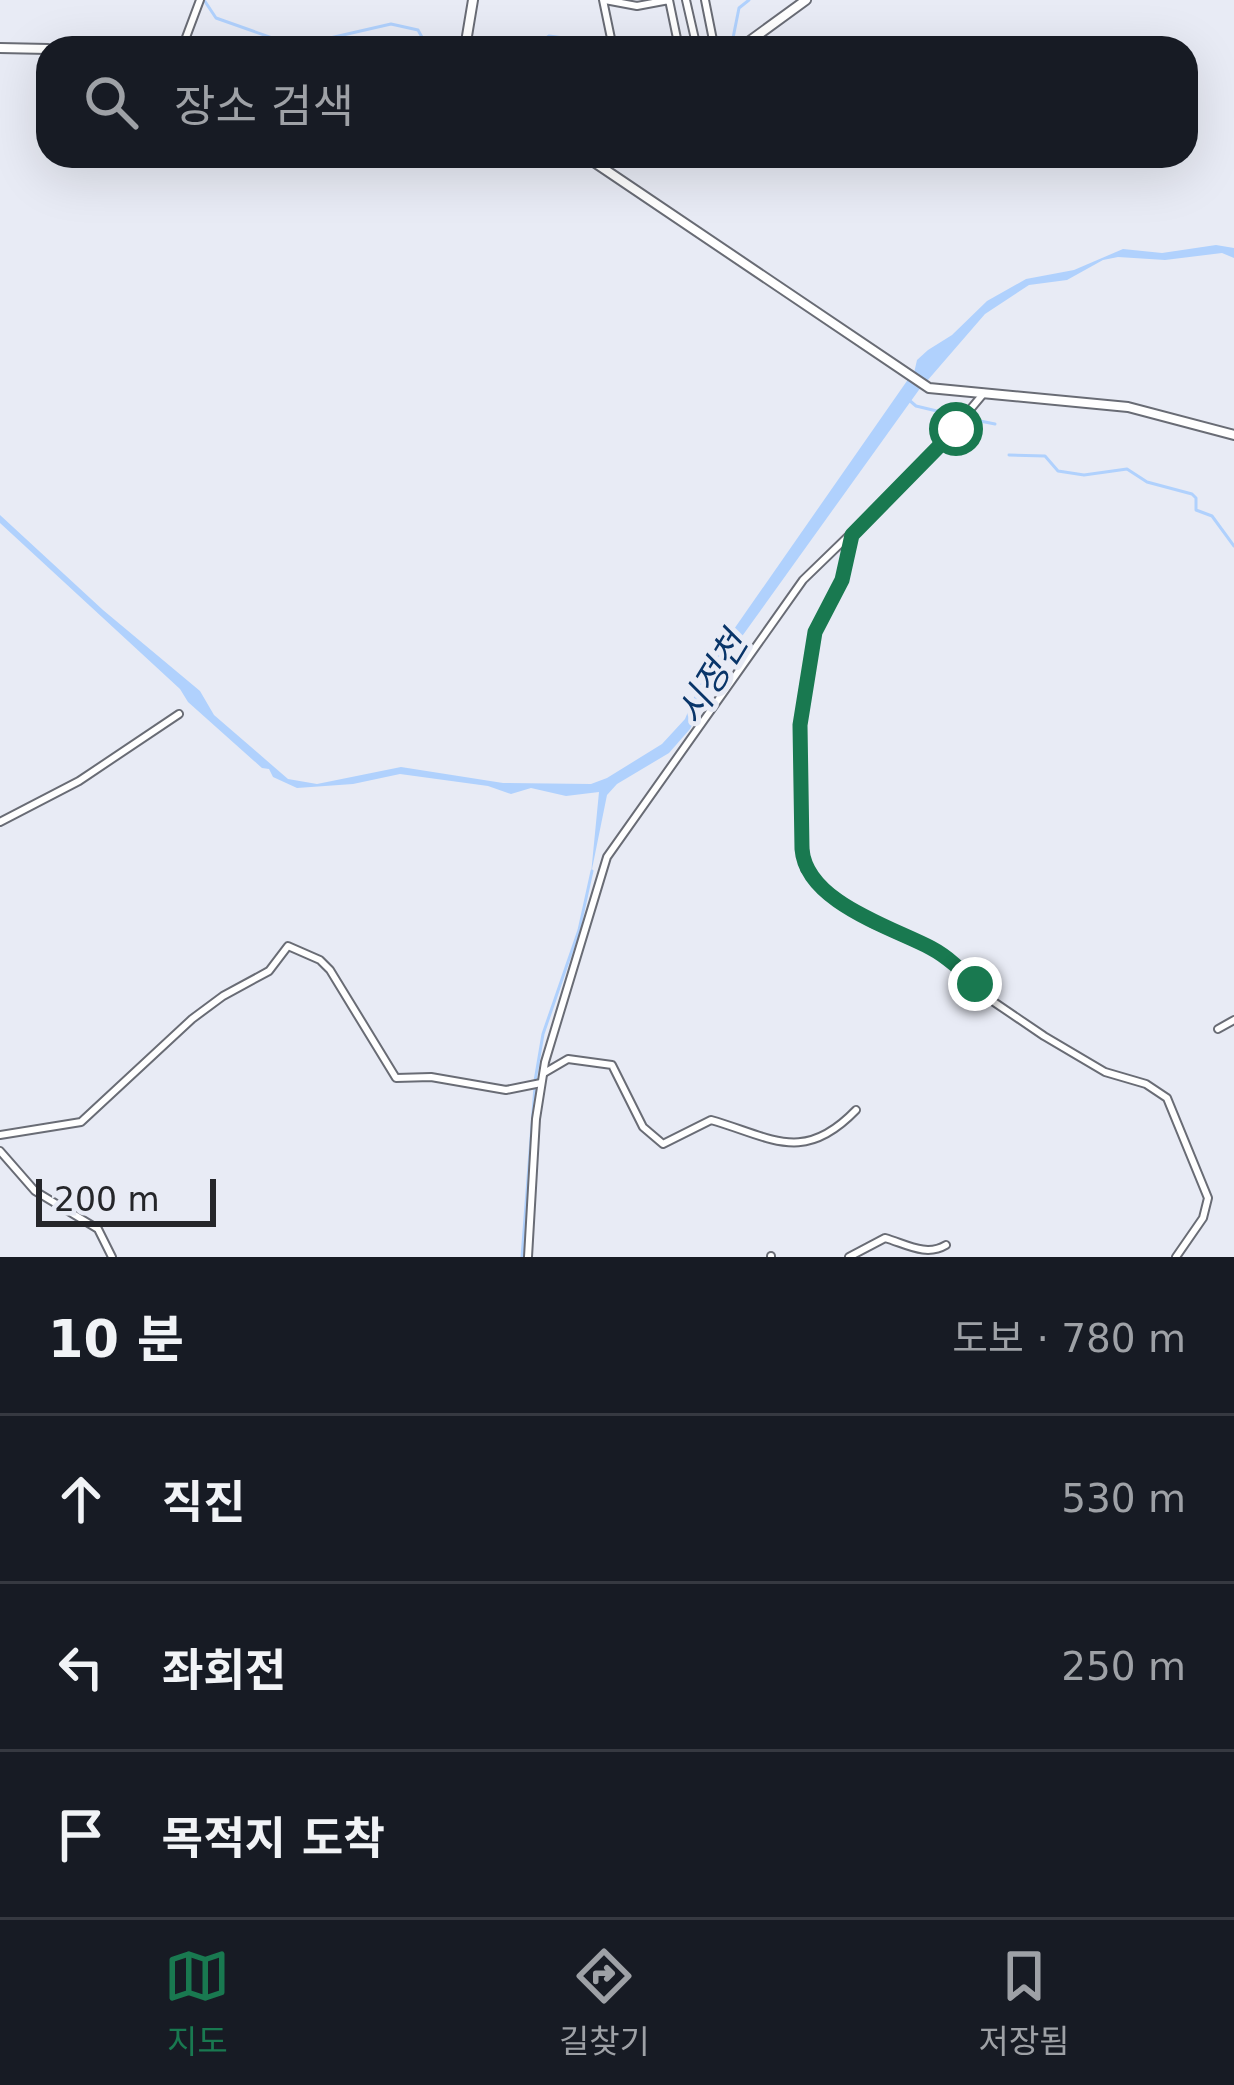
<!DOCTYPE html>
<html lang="ko">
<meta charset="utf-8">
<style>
body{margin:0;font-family:"DejaVu Sans","Noto Sans KR",sans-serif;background:#20242c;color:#f1f3f6}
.scale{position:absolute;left:36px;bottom:30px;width:180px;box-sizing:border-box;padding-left:12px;border:6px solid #25262a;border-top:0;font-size:33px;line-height:42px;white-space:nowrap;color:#25262a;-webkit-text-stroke:9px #e8ebf5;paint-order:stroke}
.stop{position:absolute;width:36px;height:36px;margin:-27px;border:9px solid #197950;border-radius:50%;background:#fff}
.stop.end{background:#197950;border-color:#fff;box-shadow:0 3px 12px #0008}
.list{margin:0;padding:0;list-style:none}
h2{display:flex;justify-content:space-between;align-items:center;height:156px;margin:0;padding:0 48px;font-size:51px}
h2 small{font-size:39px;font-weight:400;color:#9ea1a6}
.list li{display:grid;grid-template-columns:78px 1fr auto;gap:36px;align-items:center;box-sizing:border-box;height:168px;padding:0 48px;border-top:3px solid #363941}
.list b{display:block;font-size:45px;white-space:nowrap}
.list em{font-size:39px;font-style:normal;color:#9ea1a6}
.icon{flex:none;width:66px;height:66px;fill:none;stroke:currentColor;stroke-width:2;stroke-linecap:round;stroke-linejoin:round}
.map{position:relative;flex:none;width:1234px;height:1257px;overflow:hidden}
.search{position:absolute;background:#171b24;box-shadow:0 12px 48px #0002;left:36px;right:36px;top:36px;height:132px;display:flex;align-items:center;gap:30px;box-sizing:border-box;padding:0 42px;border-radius:36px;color:#9ea1a6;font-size:45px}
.sheet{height:660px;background:#171b24}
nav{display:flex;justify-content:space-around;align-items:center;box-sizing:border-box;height:168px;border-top:3px solid #363941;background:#171b24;font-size:33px;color:#9ea1a6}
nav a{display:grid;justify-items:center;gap:6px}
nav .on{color:#197950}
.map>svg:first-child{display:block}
.water{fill:#b0d1fd}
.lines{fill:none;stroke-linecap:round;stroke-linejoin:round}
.stream{stroke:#b0d1fd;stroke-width:3}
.minor-casing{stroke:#696c75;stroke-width:10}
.tertiary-casing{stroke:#696c75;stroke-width:12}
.secondary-casing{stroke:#696c75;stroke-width:12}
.minor{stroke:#fff;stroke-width:6}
.tertiary{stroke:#fff;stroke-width:8}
.secondary{stroke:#fff;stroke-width:8}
.route{stroke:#197950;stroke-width:15}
.labels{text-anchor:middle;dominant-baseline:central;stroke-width:10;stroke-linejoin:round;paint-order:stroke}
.water-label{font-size:36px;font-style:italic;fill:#093569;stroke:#e8ebf5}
</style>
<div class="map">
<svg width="1234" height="1257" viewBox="0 0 1234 1257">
<rect width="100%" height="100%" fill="#e8ebf5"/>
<!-- water -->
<g class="water">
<polygon points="1216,245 1234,248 1234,258 1222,253 1165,260 1118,257 1103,260 1067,280 1029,285 985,314 927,381 914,373 917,360 928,350 952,335 987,301 1026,279 1074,270 1123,249 1162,253"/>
<polygon points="909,378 921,387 730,653 690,729 669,753 617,784 607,795 591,874 599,792 566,796 531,788 511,794 488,786 400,774 353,784 297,788 273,777 269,769 262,768 188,702 180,689 0,523 0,515 103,610 200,691 214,715 288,779 317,784 401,767 503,783 591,784 607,778 662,744 685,719 697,690 725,642"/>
</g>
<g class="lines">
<!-- stream -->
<g class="stream">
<polyline points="204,0 216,18 295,46 391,24 418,30 428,48"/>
<polyline points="533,48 549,36 579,40 588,48"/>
<polyline points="731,48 739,8 749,0"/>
<polyline points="909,400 916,406 962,417"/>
<polyline points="970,419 995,424"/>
<polyline points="1009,455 1045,456 1058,471 1084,475 1127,469 1147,482 1192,494 1196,498 1196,510 1212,516 1234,546"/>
<polyline points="535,1081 543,1034 579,930 592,871"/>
<polyline points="522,1257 535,1086"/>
</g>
<defs>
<g id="minor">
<polyline points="603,0 613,48"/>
<polyline points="605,0 637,6 669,0 679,48"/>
<polyline points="686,0 697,48"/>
<polyline points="705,0 714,45"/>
<polyline points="182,48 200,0"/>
<polyline points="648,48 677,42"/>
<polyline points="851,538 842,580 815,632 803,694 800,750 805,869 821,886 872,923 941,954 991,1000 1044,1036 1105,1072 1146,1084 1167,1098 1208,1198 1203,1218 1176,1257"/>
<polyline points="0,822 79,781 179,714"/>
<polyline points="1218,1029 1234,1020"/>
<path d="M 544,1073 L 568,1059 L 612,1065 L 643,1127 L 663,1144 L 711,1120 C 771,1137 803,1165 856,1110"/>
<polyline points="0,1135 81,1122 192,1019 223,996 269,971 288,946 320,960 330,970 396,1078 431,1077 506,1090 541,1083"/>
<polyline points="0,1151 35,1191 98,1229 112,1257"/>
<polyline points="771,1256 771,1257"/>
<polyline points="528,1257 536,1119 545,1062 607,857 803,580 932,455 984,393"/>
<path d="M 849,1257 L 885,1238 C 906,1244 926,1257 946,1245"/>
</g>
<g id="tertiary">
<polyline points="465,48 473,0"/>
<polyline points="740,48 806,0"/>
</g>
<g id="secondary">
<polyline points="0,48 48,49"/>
<polyline points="585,156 929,388 1128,407 1234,435"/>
</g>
</defs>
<!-- minor casing -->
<use href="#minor" class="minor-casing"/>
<!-- tertiary casing -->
<use href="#tertiary" class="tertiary-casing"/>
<!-- secondary casing -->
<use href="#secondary" class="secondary-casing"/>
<!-- minor -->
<use href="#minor" class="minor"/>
<!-- tertiary -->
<use href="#tertiary" class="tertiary"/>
<!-- secondary -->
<use href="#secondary" class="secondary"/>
</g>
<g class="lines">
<!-- route -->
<path class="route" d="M 956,429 L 852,535 L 842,580 L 815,632 L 800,725 L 802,849 C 806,902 891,927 931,948 C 948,957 961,970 975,984"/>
</g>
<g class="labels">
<!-- water labels -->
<g class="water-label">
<text transform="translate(712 678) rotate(-59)">시정천</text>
</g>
</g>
</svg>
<div class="scale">200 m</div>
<div class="stop" style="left:956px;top:429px"></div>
<div class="stop end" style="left:975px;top:984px"></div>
<div class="search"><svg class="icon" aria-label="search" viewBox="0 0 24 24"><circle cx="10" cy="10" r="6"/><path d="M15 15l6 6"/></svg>장소 검색</div>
</div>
<section class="sheet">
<h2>10 분<small>도보 · 780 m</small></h2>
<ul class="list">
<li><svg class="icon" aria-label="ahead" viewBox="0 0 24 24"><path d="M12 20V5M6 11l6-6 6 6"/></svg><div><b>직진</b></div><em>530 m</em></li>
<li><svg class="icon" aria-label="left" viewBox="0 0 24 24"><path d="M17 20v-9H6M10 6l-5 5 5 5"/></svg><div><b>좌회전</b></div><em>250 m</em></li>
<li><svg class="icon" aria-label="arrive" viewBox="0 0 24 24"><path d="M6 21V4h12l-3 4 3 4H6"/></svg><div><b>목적지 도착</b></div></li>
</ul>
</section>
<nav>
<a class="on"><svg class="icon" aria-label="map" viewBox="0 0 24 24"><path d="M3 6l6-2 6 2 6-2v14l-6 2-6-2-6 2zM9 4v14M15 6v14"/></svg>지도</a>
<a><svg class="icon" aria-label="directions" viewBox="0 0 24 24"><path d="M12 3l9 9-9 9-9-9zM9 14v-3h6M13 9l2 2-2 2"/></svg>길찾기</a>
<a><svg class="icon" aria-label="saved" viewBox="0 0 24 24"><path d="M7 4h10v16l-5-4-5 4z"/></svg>저장됨</a>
</nav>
